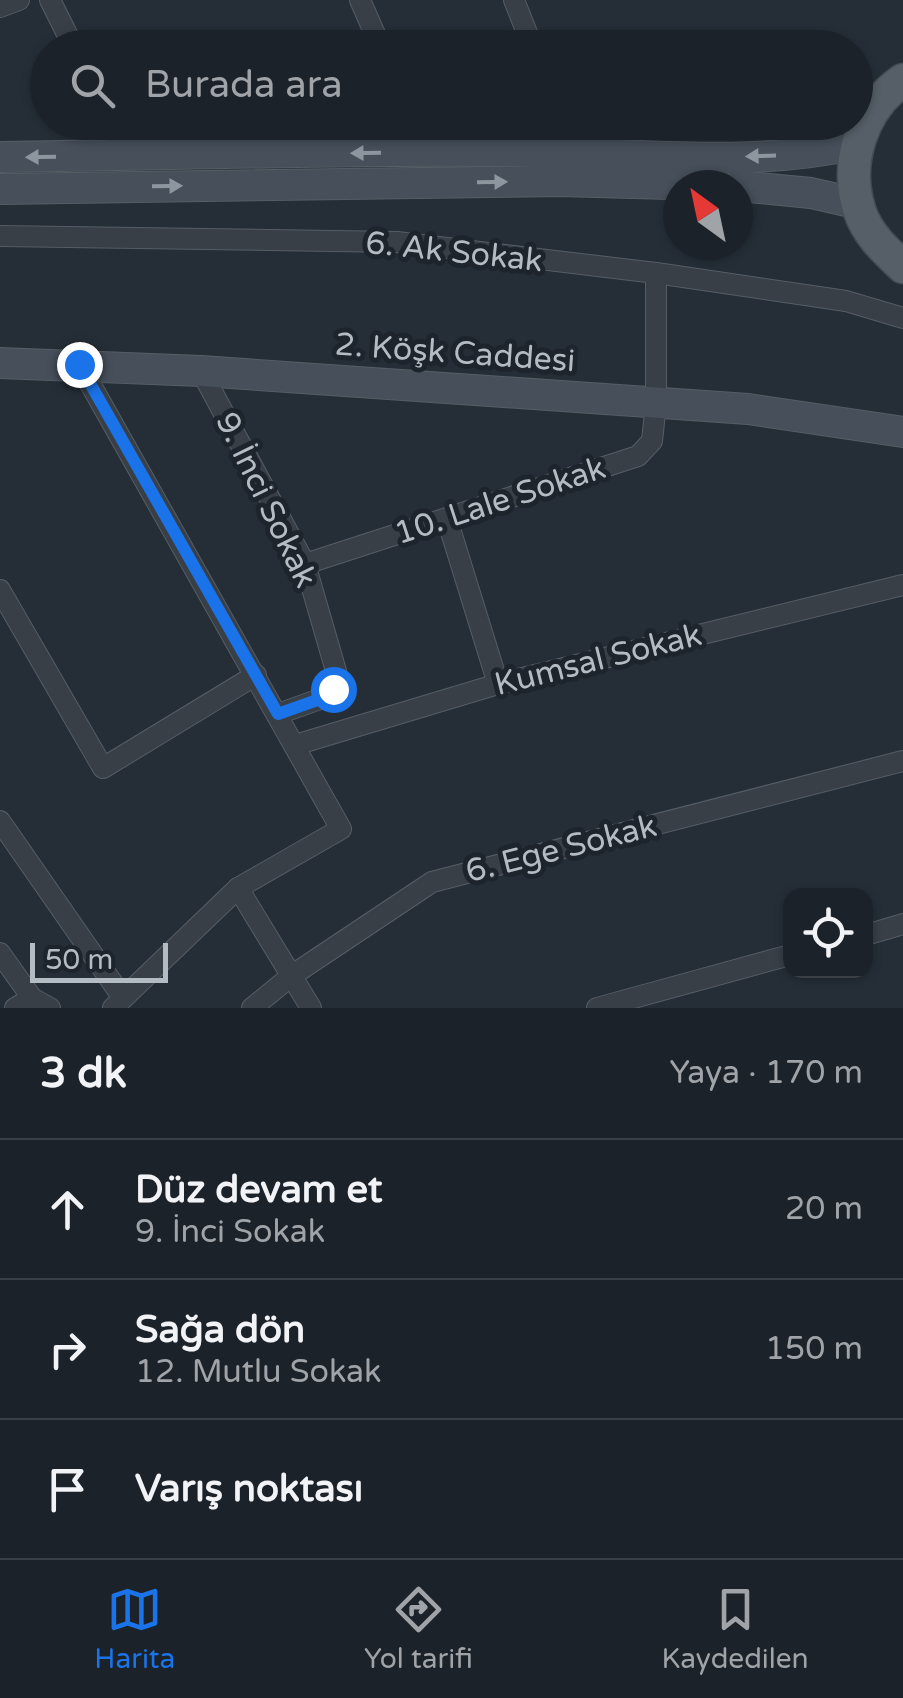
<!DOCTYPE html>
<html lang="tr">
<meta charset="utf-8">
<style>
body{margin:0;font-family:"Varela Round",sans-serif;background:#292f35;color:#f1f3f6}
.controls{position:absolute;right:30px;bottom:30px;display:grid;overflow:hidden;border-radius:20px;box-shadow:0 2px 8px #0004}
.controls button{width:90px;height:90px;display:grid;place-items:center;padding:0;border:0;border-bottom:2px solid #3a3f46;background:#1c2229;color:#f1f3f6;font:50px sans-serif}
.compass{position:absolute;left:663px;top:170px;width:90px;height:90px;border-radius:50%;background:#1c2229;box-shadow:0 2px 8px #0004;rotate:327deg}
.scale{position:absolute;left:30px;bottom:25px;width:138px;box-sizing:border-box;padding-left:10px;border:5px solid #b3bbc3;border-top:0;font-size:28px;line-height:35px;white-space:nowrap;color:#b3bbc3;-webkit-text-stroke:8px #1d242c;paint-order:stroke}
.stop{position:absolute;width:30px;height:30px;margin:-22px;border:8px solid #1a73e8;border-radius:50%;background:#fff}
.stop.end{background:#1a73e8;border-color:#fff;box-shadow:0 2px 10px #0008}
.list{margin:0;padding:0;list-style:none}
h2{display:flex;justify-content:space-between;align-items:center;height:130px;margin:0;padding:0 40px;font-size:42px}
h2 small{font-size:32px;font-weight:400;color:#a0a4a8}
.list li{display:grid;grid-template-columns:65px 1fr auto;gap:30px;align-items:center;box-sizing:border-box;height:140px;padding:0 40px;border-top:2px solid #3a3f46}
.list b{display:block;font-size:38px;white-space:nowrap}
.list p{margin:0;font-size:32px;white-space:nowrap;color:#a0a4a8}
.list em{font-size:32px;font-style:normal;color:#a0a4a8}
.icon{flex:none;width:55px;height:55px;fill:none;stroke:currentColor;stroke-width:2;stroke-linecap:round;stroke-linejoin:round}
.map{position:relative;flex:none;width:903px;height:1008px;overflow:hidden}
.search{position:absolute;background:#1c2229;box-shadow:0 2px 8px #0004;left:30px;right:30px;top:30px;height:110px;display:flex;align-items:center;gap:25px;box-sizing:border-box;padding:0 35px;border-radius:55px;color:#a0a4a8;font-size:38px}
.sheet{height:550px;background:#1c2229}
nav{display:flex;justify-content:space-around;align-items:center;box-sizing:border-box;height:140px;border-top:2px solid #3a3f46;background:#1c2229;font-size:28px;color:#a0a4a8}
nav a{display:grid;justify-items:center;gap:5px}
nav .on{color:#1a73e8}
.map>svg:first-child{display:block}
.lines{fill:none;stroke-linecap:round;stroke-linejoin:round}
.street-casing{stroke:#565d65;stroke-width:22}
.secondary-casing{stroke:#565d65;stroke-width:32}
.primary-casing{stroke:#444b53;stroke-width:35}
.street{stroke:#383f47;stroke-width:20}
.secondary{stroke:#464f5a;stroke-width:30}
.primary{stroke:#565f67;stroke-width:32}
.oneway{fill:#8d959e}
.route{stroke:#1a73e8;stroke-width:12}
.labels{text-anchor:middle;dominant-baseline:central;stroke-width:10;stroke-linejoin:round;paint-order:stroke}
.street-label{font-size:32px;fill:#b3bbc3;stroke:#1d242c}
</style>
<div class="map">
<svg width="903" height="1008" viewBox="0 0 903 1008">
<rect width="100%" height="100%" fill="#252e37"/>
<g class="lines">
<defs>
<g id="street">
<polyline points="50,0 74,48"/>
<polyline points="360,0 381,48"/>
<polyline points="514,0 533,48"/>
<polyline points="0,7 19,0"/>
<polyline points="112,122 128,156"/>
<polyline points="418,122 437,152"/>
<polyline points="563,122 576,153"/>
<polyline points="0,236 397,242 656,273 846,301 903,318"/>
<polyline points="79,364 341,829 238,888 113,1008"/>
<polyline points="201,371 305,564 336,671 333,689 320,699 278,714"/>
<polyline points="447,519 498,684"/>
<polyline points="305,564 638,456 652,441 656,403 656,273"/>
<polyline points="0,590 103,768 256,675"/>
<polyline points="295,745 498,684 903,585"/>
<polyline points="0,821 123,998"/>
<polyline points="238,888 311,1008"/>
<polyline points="866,935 903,924"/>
<polyline points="0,953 32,998"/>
<polyline points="15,1008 32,998 50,1008"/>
<polyline points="252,1008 291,976 432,882 903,761"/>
<polyline points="597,1008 790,955"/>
</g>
<g id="secondary">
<path d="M 0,157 C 172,155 345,149 517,151 C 629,153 746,169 857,144"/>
<polyline points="738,186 811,193 859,204"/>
<polyline points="0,189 560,181 707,185"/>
<polyline points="0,363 201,371 748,409 903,432"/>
</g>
<path id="primary" d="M 903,80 C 861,109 844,164 860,212 C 868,235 886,251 903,267"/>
</defs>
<!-- street casing -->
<use href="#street" class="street-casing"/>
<!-- secondary casing -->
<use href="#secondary" class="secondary-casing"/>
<!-- primary casing -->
<use href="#primary" class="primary-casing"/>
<!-- street -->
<use href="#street" class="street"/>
<!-- secondary -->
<use href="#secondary" class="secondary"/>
<!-- primary -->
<use href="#primary" class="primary"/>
</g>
<!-- one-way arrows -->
<defs><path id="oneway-solid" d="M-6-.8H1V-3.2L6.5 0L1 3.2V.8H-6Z" transform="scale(2.5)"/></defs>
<g class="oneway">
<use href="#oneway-solid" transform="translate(366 153) rotate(179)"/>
<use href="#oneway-solid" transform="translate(761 156) rotate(178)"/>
<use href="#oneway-solid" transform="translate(41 157) rotate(179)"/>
<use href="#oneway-solid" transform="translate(492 182) rotate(-1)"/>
<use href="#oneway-solid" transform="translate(167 186) rotate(-1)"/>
</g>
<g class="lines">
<!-- route -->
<polyline class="route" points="79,364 278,714 320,699 333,689"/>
</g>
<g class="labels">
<!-- street labels -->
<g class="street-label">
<text transform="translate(454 252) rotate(6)">6. Ak Sokak</text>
<text transform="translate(455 353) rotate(4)">2. Köşk Caddesi</text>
<text transform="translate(266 500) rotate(64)">9. İnci Sokak</text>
<text transform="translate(500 501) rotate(-18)">10. Lale Sokak</text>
<text transform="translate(598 660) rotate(-14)">Kumsal Sokak</text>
<text transform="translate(561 849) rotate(-14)">6. Ege Sokak</text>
</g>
</g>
</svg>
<div class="controls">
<button><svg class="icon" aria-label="locate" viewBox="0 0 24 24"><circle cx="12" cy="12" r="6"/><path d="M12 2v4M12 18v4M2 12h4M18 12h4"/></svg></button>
</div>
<svg class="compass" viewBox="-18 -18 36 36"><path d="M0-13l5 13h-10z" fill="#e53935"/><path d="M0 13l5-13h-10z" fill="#a0a4a8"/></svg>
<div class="scale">50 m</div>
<div class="stop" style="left:333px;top:689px"></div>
<div class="stop end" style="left:79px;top:364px"></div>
<div class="search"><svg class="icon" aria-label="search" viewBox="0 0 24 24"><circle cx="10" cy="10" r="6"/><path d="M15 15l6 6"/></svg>Burada ara</div>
</div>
<section class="sheet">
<h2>3 dk<small>Yaya · 170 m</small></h2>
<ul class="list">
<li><svg class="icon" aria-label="ahead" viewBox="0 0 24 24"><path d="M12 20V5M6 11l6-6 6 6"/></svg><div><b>Düz devam et</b><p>9. İnci Sokak</p></div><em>20 m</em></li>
<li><svg class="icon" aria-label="right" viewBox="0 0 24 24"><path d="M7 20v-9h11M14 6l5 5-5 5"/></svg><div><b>Sağa dön</b><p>12. Mutlu Sokak</p></div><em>150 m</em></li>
<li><svg class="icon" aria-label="arrive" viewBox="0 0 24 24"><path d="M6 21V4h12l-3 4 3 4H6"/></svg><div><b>Varış noktası</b></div></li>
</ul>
</section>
<nav>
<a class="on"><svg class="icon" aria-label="map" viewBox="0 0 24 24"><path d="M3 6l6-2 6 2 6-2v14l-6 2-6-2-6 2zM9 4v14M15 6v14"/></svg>Harita</a>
<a><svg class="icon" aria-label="directions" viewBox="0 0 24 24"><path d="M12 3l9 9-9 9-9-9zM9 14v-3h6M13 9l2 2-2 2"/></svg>Yol tarifi</a>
<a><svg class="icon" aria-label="saved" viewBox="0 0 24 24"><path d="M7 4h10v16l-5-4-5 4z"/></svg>Kaydedilen</a>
</nav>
